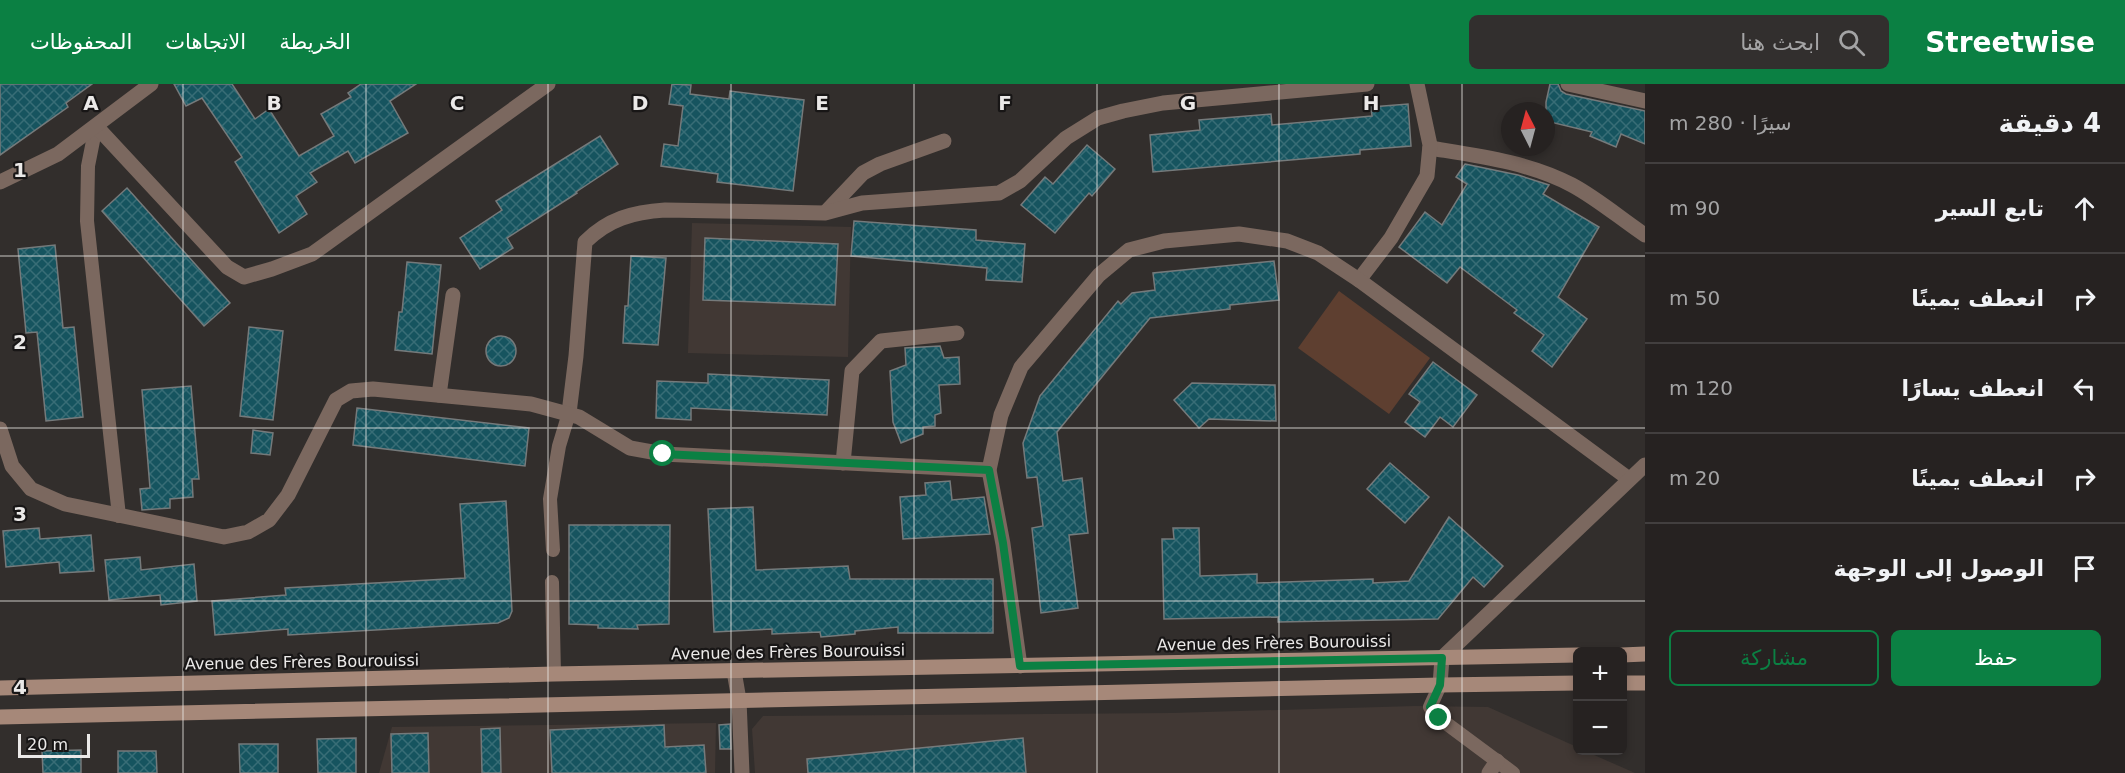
<!DOCTYPE html>
<html lang="ar">
<meta charset="utf-8">
<style>
body{margin:0;font-family:"DejaVu Sans","Noto Naskh Arabic",sans-serif;background:#322f2e;color:#f1f3f6;direction:rtl}
.controls{position:absolute;right:18px;bottom:18px;display:grid;overflow:hidden;border-radius:9px;box-shadow:0 3px 9px #0003}
.controls button{width:54px;height:54px;display:grid;place-items:center;padding:0;border:0;border-bottom:2px solid #423f3f;background:#262221;color:#f1f3f6;font:30px sans-serif}
.compass{position:absolute;left:1501px;top:18px;width:54px;height:54px;border-radius:50%;background:#262221;box-shadow:0 3px 9px #0003;rotate:354deg}
.scale{position:absolute;left:18px;bottom:15px;width:72px;box-sizing:border-box;padding-left:6px;border:3px solid #ebe9e8;border-top:0;font-size:16px;line-height:21px;white-space:nowrap;color:#ebe9e8;-webkit-text-stroke:4px #181616;paint-order:stroke}
.stop{position:absolute;width:18px;height:18px;margin:-14px;border:4px solid #0b8043;border-radius:50%;background:#fff}
.stop.end{background:#0b8043;border-color:#fff;box-shadow:0 2px 6px #0008}
.list{margin:0;padding:0;list-style:none}
h2{display:flex;justify-content:space-between;align-items:center;height:78px;margin:0;padding:0 24px;font-size:26px}
h2 small{font-size:20px;font-weight:400;color:#a4a4a5}
.list li{display:grid;grid-template-columns:39px 1fr auto;gap:18px;align-items:center;box-sizing:border-box;height:90px;padding:0 24px;border-top:2px solid #423f3f}
.list b{display:block;font-size:22px;white-space:nowrap}
.list em{font-size:20px;font-style:normal;color:#a4a4a5}
.actions{display:flex;gap:12px;padding:18px 24px}
.actions a{flex:1;padding:14px 0;border:2px solid #0b8043;border-radius:9px;text-align:center;font-size:21px;color:#0b8043}
.actions .main{background:#0b8043;color:#fff}
.icon{flex:none;width:33px;height:33px;fill:none;stroke:currentColor;stroke-width:2;stroke-linecap:round;stroke-linejoin:round}
.map{position:relative;flex:none;width:1645px;height:689px;overflow:hidden;direction:ltr}
header{display:flex;align-items:center;gap:36px;box-sizing:border-box;height:84px;padding:0 30px;background:#0b8043;color:#fff}
header strong{font-size:28px}
nav{display:flex;gap:33px;margin-inline-start:auto;font-size:21px}
.search{width:420px;height:54px;background:#322f2e;display:flex;align-items:center;gap:15px;box-sizing:border-box;padding:0 21px;border-radius:9px;color:#a4a4a5;font-size:22px}
main{display:flex}
aside{flex:1;background:#262221}
.map>svg:first-child{display:block}
.built{fill:#413834}
.green{fill:#5e3f30}
.building{fill:url(#building-cross-hatch);stroke:#757a7b;stroke-width:1.5}
.lines{fill:none;stroke-linecap:round;stroke-linejoin:round}
.service{stroke:#7b685f;stroke-width:14}
.minor{stroke:#7b685f;stroke-width:15}
.secondary{stroke:#a68879;stroke-width:15}
.route{stroke:#0b8043;stroke-width:8}
.grid{fill:none;stroke:#ebe9e8;stroke-width:1.5;stroke-opacity:0.55}
.labels{text-anchor:middle;dominant-baseline:central;stroke-width:4.5;stroke-linejoin:round;paint-order:stroke}
.street-label{font-size:16px;fill:#ebe9e8;stroke:#181616}
.grid-label{font-size:20px;text-anchor:middle;font-weight:bold;fill:#ebe9e8;stroke:#181616;stroke-width:4.5;stroke-linejoin:round;paint-order:stroke}
</style>
<header>
<strong>Streetwise</strong>
<div class="search"><svg class="icon" aria-label="search" viewBox="0 0 24 24"><circle cx="10" cy="10" r="6"/><path d="M15 15l6 6"/></svg>ابحث هنا</div>
<nav><a>الخريطة</a><a>الاتجاهات</a><a>المحفوظات</a></nav>
</header>
<main>
<aside>
<h2>4 دقيقة<small>سيرًا · 280 m</small></h2>
<ul class="list">
<li><svg class="icon" aria-label="ahead" viewBox="0 0 24 24"><path d="M12 20V5M6 11l6-6 6 6"/></svg><div><b>تابع السير</b></div><em>90 m</em></li>
<li><svg class="icon" aria-label="right" viewBox="0 0 24 24"><path d="M7 20v-9h11M14 6l5 5-5 5"/></svg><div><b>انعطف يمينًا</b></div><em>50 m</em></li>
<li><svg class="icon" aria-label="left" viewBox="0 0 24 24"><path d="M17 20v-9H6M10 6l-5 5 5 5"/></svg><div><b>انعطف يسارًا</b></div><em>120 m</em></li>
<li><svg class="icon" aria-label="right" viewBox="0 0 24 24"><path d="M7 20v-9h11M14 6l5 5-5 5"/></svg><div><b>انعطف يمينًا</b></div><em>20 m</em></li>
<li><svg class="icon" aria-label="arrive" viewBox="0 0 24 24"><path d="M6 21V4h12l-3 4 3 4H6"/></svg><div><b>الوصول إلى الوجهة</b></div></li>
</ul>
<div class="actions"><a class="main">حفظ</a><a>مشاركة</a></div>
</aside>
<div class="map">
<svg width="1645" height="689" viewBox="0 0 1645 689">
<defs>
<pattern id="building-cross-hatch" width="8" height="8" patternUnits="userSpaceOnUse" patternTransform="scale(1.5)"><rect width="8" height="8" fill="#16545f"/><path d="M0 0l8 8M0 8l8-8" fill="none" stroke="#386d76"/></pattern>
</defs>
<rect width="100%" height="100%" fill="#322e2c"/>
<!-- built -->
<g class="built">
<polygon points="692,139 851,143 848,273 688,269"/>
<polygon points="1415,622 1488,623 1577,663 1578,666 1585,667 1635,689 755,689 752,645 763,632 1172,629"/>
<polygon points="716,639 715,689 379,689 392,643"/>
</g>
<!-- green -->
<polygon class="green" points="1339,207 1430,274 1389,330 1298,264"/>
<!-- building -->
<g class="building">
<polygon points="0,0 92,0 66,19 68,23 0,71"/>
<polygon points="174,0 232,0 255,35 269,25 299,72 334,52 321,30 351,13 348,9 361,0 416,0 390,17 408,49 355,79 348,67 310,89 317,98 296,112 307,130 279,149 235,78 242,73 202,14 186,22"/>
<polygon points="672,0 691,1 690,10 729,15 730,7 804,16 793,107 717,98 718,90 661,82 664,60 678,62 683,22 669,20"/>
<polygon points="1550,0 1558,0 1561,7 1566,10 1645,27 1645,60 1621,50 1616,63 1590,52 1592,48 1546,37 1546,18"/>
<polygon points="1408,20 1411,62 1360,66 1360,70 1153,88 1150,51 1200,46 1199,36 1271,30 1272,41 1372,32 1371,23"/>
<polygon points="600,52 618,80 576,108 577,109 507,154 513,164 480,185 460,154 502,126 496,117"/>
<polygon points="1087,61 1115,85 1092,112 1089,109 1055,149 1021,121 1045,93 1053,100"/>
<polygon points="1465,80 1518,91 1549,101 1543,110 1599,143 1558,213 1587,235 1552,283 1532,267 1544,251 1514,229 1517,226 1460,183 1447,199 1399,163 1425,128 1442,141 1467,100 1456,93"/>
<polygon points="127,104 230,219 204,242 102,127"/>
<polygon points="854,137 976,146 976,156 1025,160 1022,198 986,196 987,184 851,172"/>
<polygon points="705,154 838,160 835,221 703,216"/>
<polygon points="55,161 63,244 74,243 83,333 46,337 37,248 26,249 18,165"/>
<polygon points="631,172 666,174 658,261 623,259 625,222 628,222"/>
<polygon points="1274,177 1279,216 1230,221 1230,225 1150,234 1057,348 1063,397 1082,394 1088,449 1069,451 1078,524 1041,529 1032,444 1043,442 1037,393 1027,394 1023,359 1040,312 1118,217 1121,220 1132,209 1155,206 1153,189"/>
<polygon points="407,178 441,181 432,270 395,266 399,228 402,228"/>
<polygon points="249,243 283,247 273,336 240,332"/>
<circle cx="501" cy="267" r="15"/>
<polygon points="940,262 944,274 959,273 960,300 939,301 941,329 935,331 935,342 923,343 923,350 901,359 893,338 890,287 906,281 905,264"/>
<polygon points="1433,278 1477,311 1453,343 1440,333 1425,353 1405,338 1420,318 1409,310"/>
<polygon points="708,290 829,296 827,331 691,324 691,336 656,334 657,297 708,299"/>
<polygon points="1192,299 1275,301 1276,337 1209,335 1199,344 1174,316"/>
<polygon points="191,302 199,395 192,395 193,413 170,415 170,424 142,426 140,405 150,404 142,306"/>
<polygon points="357,324 529,344 525,382 353,361"/>
<polygon points="253,346 273,349 270,371 251,369"/>
<polygon points="1390,379 1429,413 1405,439 1367,405"/>
<polygon points="950,397 952,416 984,413 990,450 903,455 900,413 926,411 925,399"/>
<polygon points="506,417 512,527 509,534 498,539 288,551 288,545 215,551 212,517 286,511 285,504 465,494 460,420"/>
<polygon points="753,423 756,486 848,482 850,495 993,495 993,549 898,549 898,543 855,547 855,550 821,553 820,548 772,550 772,545 714,548 708,425"/>
<polygon points="1449,433 1503,482 1484,503 1473,493 1438,535 1278,538 1278,533 1164,535 1162,455 1174,455 1173,444 1199,444 1200,492 1257,490 1257,499 1373,495 1373,499 1409,497"/>
<polygon points="569,441 670,441 669,540 637,541 638,545 598,544 598,541 569,540"/>
<polygon points="39,444 40,455 91,451 94,487 60,489 59,478 6,483 3,447"/>
<polygon points="140,473 141,486 194,480 197,517 161,521 160,511 109,516 105,476"/>
<polygon points="730,640 731,665 720,665 719,641"/>
<polygon points="664,641 665,663 704,661 706,689 552,689 550,646"/>
<polygon points="500,644 501,689 482,689 481,645"/>
<polygon points="428,649 429,689 392,689 391,650"/>
<polygon points="356,654 356,689 318,689 317,655"/>
<polygon points="1023,654 1026,689 808,689 807,675"/>
<polygon points="239,660 278,660 278,689 240,689"/>
<polygon points="81,666 81,689 43,689 42,667"/>
<polygon points="118,667 156,667 157,689 118,689"/>
</g>
<g class="lines">
<!-- service -->
<g class="service">
<polyline points="96,42 88,82 87,137 119,432"/>
<polyline points="553,466 550,415 559,362 569,329"/>
<polyline points="552,498 554,590"/>
<polyline points="1440,601 1430,623 1439,634 1513,689"/>
</g>
<!-- minor -->
<g class="minor">
<polyline points="1568,0 1645,17"/>
<polyline points="96,42 227,183 244,193 272,185 312,170 548,0"/>
<path d="M 1430,64 C 1479,72 1528,78 1572,101 C 1598,115 1621,135 1645,151"/>
<polyline points="0,98 58,70 151,0"/>
<polyline points="826,128 863,89 880,80 944,57"/>
<polyline points="1359,196 1391,154 1427,92 1430,61 1417,0"/>
<polyline points="439,311 453,211"/>
<path d="M 569,329 L 576,272 L 585,158 C 608,135 633,128 665,126 L 825,129 L 862,119 L 999,109 L 1020,97 L 1066,54 L 1098,34 L 1123,27 L 1163,19 L 1367,0"/>
<polyline points="0,345 12,382 31,405 65,420 224,453 248,448 269,436 288,411 336,316 351,307 373,305 531,320 579,333 630,364 663,370 989,386"/>
<polyline points="843,379 852,287 881,257 957,249"/>
<polyline points="1020,582 1003,460 989,386 1001,331 1021,283 1099,191 1129,166 1164,157 1239,150 1287,157 1318,169 1359,196 1629,395"/>
<polyline points="734,587 739,616 742,689"/>
<polyline points="1440,601 1442,574 1645,381"/>
<polyline points="1489,689 1497,677"/>
</g>
<!-- secondary -->
<g class="secondary">
<polyline points="1622,571 1645,570"/>
<polyline points="1622,599 1645,599"/>
<polyline points="0,604 554,590 1578,571"/>
<polyline points="0,633 1440,601 1578,599"/>
</g>
</g>
<g class="lines">
<!-- route -->
<polyline class="route" points="663,370 989,386 1003,459 1020,582 1442,574 1440,601 1430,623 1439,634"/>
</g>
<!-- grid -->
<path class="grid" d="M 183,0 L 183,689M 366,0 L 366,689M 548,0 L 548,689M 731,0 L 731,689M 914,0 L 914,689M 1097,0 L 1097,689M 1279,0 L 1279,689M 1462,0 L 1462,689M 0,172 L 1645,172M 0,344 L 1645,344M 0,517 L 1645,517"/>
<g class="labels">
<!-- street labels -->
<g class="street-label">
<text transform="translate(1274 559) rotate(-1)">Avenue des Frères Bourouissi</text>
<text transform="translate(788 568) rotate(-1)">Avenue des Frères Bourouissi</text>
<text transform="translate(302 578) rotate(-1)">Avenue des Frères Bourouissi</text>
</g>
</g>
<g class="grid-label">
<text x="91" y="26">A</text>
<text x="274" y="26">B</text>
<text x="457" y="26">C</text>
<text x="640" y="26">D</text>
<text x="822" y="26">E</text>
<text x="1005" y="26">F</text>
<text x="1188" y="26">G</text>
<text x="1371" y="26">H</text>
<text x="20" y="93">1</text>
<text x="20" y="265">2</text>
<text x="20" y="437">3</text>
<text x="20" y="610">4</text>
</g>
</svg>
<div class="controls">
<button>+</button>
<button>−</button>
</div>
<svg class="compass" viewBox="-18 -18 36 36"><path d="M0-13l5 13h-10z" fill="#e53935"/><path d="M0 13l5-13h-10z" fill="#a4a4a5"/></svg>
<div class="scale">20 m</div>
<div class="stop" style="left:663px;top:370px"></div>
<div class="stop end" style="left:1439px;top:634px"></div>
</div>
</main>
